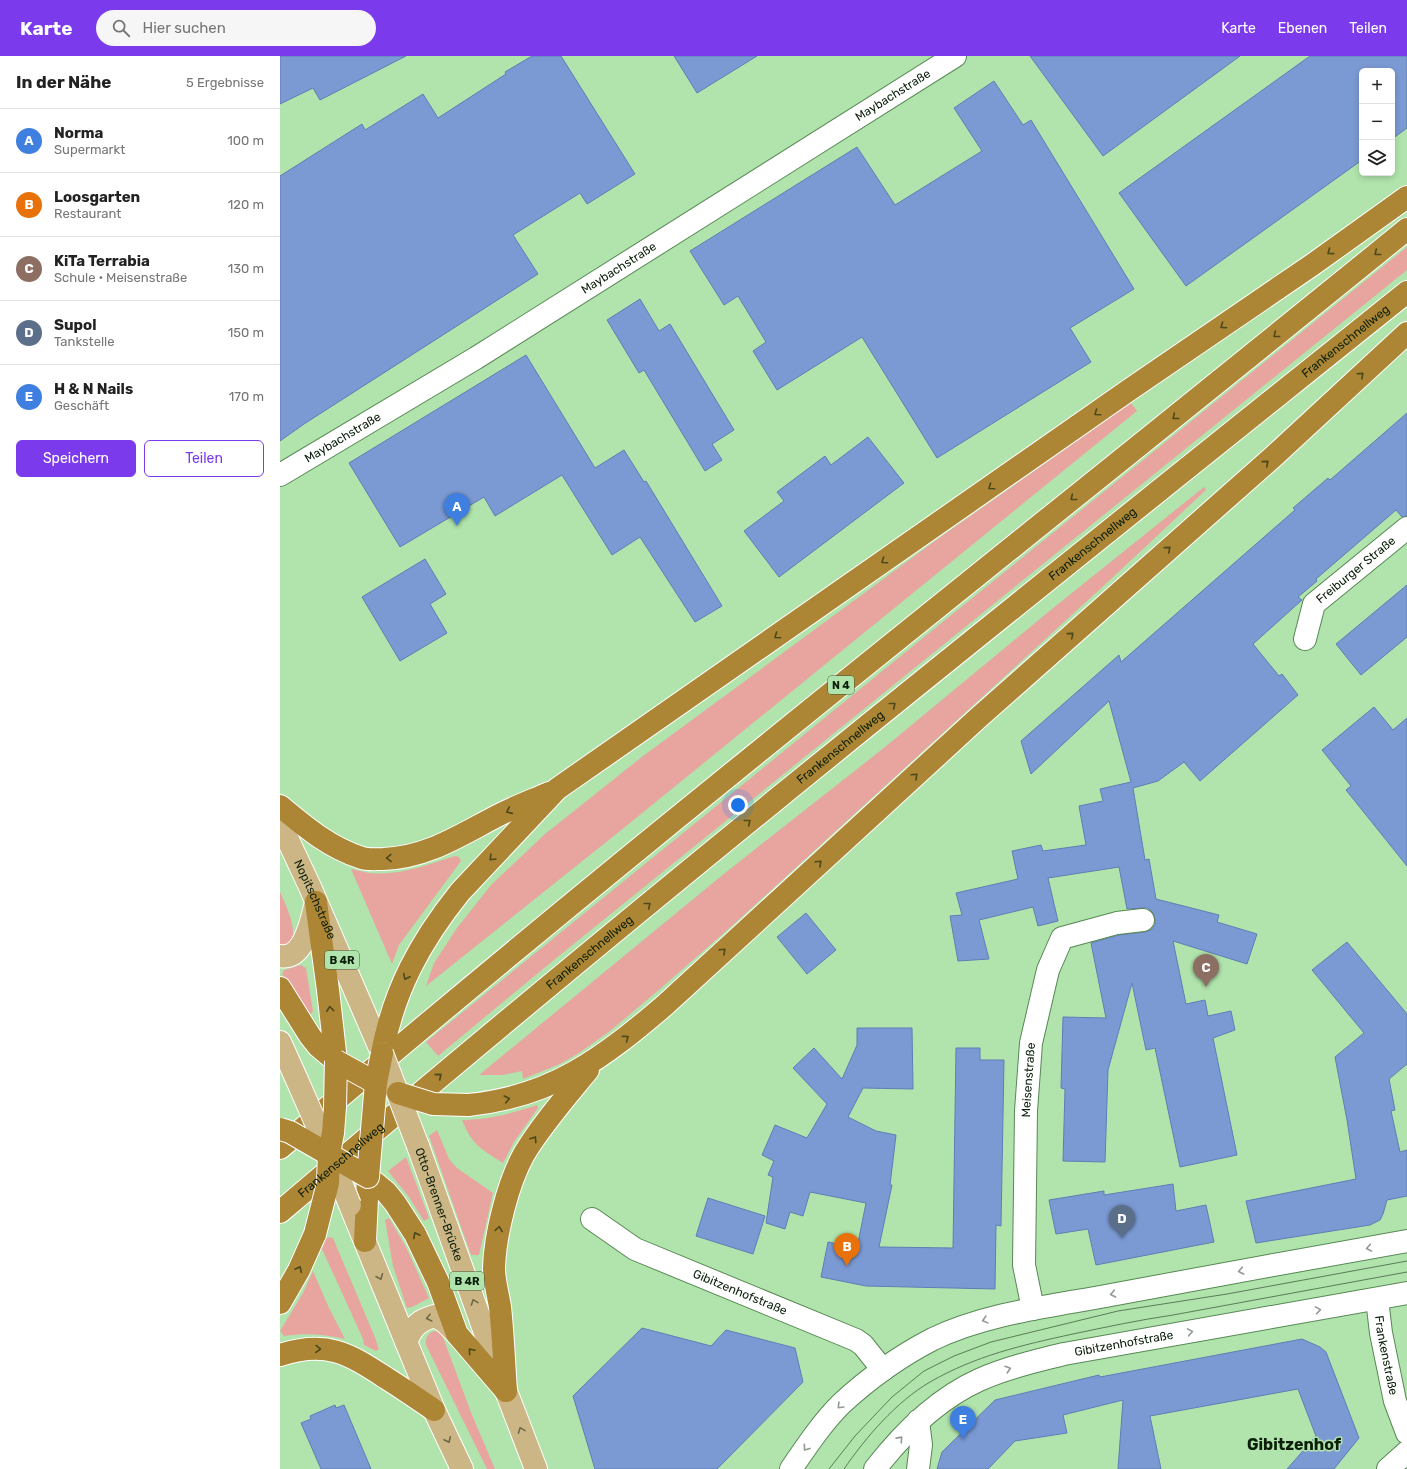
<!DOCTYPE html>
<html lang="de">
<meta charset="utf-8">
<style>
body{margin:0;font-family:Rubik,sans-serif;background:#f6f6f6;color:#222}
.controls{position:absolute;right:12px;top:12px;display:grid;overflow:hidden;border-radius:6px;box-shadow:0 2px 6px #0003}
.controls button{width:36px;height:36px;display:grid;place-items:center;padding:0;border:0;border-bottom:1px solid #e0e0e0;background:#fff;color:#222;font:20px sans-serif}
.you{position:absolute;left:458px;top:749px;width:14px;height:14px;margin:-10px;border:3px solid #fff;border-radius:50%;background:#1a73e8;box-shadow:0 0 0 6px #1a73e833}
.badge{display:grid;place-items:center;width:26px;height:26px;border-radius:50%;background:#7c3aed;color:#fff;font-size:13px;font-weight:700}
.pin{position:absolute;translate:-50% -33px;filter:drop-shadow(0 1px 2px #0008)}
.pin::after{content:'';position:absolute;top:21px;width:14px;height:12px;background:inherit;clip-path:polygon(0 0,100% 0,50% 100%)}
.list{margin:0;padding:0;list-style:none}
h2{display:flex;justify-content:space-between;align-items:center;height:52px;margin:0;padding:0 16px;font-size:17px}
h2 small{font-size:13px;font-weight:400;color:#767676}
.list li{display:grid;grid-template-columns:26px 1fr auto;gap:12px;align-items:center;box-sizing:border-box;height:64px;padding:0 16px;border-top:1px solid #e0e0e0}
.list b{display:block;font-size:15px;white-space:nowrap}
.list p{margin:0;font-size:13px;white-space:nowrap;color:#767676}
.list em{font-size:13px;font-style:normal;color:#767676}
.actions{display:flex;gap:8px;padding:12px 16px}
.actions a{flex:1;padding:9px 0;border:1px solid #7c3aed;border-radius:6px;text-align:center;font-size:14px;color:#7c3aed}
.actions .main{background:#7c3aed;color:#fff}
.icon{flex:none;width:22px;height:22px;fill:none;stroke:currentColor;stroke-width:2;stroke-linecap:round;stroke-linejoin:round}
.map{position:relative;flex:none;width:1127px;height:1413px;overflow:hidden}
header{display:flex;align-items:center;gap:24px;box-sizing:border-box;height:56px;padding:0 20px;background:#7c3aed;color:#fff}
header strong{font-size:19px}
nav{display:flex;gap:22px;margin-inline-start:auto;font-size:14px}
.search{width:280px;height:36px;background:#f6f6f6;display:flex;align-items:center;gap:10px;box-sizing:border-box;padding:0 14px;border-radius:22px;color:#767676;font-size:15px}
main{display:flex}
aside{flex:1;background:#fff}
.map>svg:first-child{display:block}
.grass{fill:#e8a5a0}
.building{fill:#7b99d3;stroke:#607db5}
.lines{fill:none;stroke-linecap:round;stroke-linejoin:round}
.street-casing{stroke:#588855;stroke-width:24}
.secondary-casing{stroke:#588855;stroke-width:24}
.primary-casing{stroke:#fff;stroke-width:24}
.highway-casing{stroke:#fff;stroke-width:24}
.street{stroke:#fff;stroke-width:22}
.secondary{stroke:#fff;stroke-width:22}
.primary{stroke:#cdb685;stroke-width:22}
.highway{stroke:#ac8634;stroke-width:22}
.tram{stroke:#5a7d58;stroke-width:1}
.primary-bridge-casing{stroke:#fff;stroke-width:24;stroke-linecap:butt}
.highway-bridge-casing{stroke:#fff;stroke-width:24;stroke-linecap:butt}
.primary-bridge{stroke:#cdb685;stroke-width:22}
.highway-bridge{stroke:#ac8634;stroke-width:22}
.oneway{stroke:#4b481b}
.oneway2{stroke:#919a91}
.oneway3{stroke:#6c6a48}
.labels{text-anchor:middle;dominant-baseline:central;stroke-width:3;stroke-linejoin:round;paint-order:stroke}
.shield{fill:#b0e4ac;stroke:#3c593b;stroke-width:1}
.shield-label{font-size:11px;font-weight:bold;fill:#0b1e0a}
.street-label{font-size:12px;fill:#0b1e0a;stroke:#b0e4ac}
.district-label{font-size:16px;font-weight:bold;fill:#0b1e0a;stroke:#b0e4ac}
</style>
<header>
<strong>Karte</strong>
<div class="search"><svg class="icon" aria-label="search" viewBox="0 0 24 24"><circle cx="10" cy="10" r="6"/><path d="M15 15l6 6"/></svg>Hier suchen</div>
<nav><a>Karte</a><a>Ebenen</a><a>Teilen</a></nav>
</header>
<main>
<aside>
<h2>In der Nähe<small>5 Ergebnisse</small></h2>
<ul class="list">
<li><span class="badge" style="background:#3f7fe0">A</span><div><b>Norma</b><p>Supermarkt</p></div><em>100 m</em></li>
<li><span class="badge" style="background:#e8710a">B</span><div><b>Loosgarten</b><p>Restaurant</p></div><em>120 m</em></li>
<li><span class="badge" style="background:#8d6e63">C</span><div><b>KiTa Terrabia</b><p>Schule · Meisenstraße</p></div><em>130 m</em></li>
<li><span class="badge" style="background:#5c6f8a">D</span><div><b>Supol</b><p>Tankstelle</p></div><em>150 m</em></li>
<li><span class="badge" style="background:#3f7fe0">E</span><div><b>H &amp; N Nails</b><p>Geschäft</p></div><em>170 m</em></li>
</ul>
<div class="actions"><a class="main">Speichern</a><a>Teilen</a></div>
</aside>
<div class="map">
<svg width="1127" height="1413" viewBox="0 0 1127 1413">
<rect width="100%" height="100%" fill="#b0e4ac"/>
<!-- grass -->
<g class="grass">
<polygon points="1127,191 1127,214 758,512 269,908 158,1000 146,986 649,577"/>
<polygon points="851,347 857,355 345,771 146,930 154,907 177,872 211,829 265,778 363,700 659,482"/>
<polygon points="924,431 926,434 830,524 454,868 380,933 330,975 299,997 280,1008 243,1023 242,1015 223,1019 199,1019 445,817 605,691 767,557"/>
<path d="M 175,800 L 179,801 L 181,805 L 119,889 L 112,908 L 71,813 C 77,814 83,816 89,817 C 119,820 147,809 175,800 Z"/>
<path d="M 0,836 C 5,847 27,891 0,889 Z"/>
<polygon points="21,909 26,912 33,955 31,958 27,958 2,918 4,914"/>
<path d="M 257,1049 L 258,1052 L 234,1086 L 223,1107 C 201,1093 192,1089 182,1064 C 211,1063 230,1058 257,1049 Z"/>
<polygon points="157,1074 169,1103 177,1112 213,1137 199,1199 191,1199 149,1080"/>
<polygon points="126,1101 149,1162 144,1165 129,1141 108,1115"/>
<polygon points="109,1162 126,1191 149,1242 132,1251 127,1252 113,1210 105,1164"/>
<polygon points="49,1181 53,1182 94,1279 99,1293 96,1295 84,1289 83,1283 42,1193 46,1183"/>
<path d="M 33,1215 L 49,1252 L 65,1283 C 43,1278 26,1277 4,1280 L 0,1275 L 23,1237 Z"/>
<path d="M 154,1275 L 161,1276 L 192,1359 L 215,1413 L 207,1413 L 146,1289 C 145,1282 148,1277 154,1275 Z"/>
</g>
<!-- building -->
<g class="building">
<polygon points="0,0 126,0 40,44 33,32 0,48"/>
<polygon points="252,0 281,0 355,118 307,148 300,137 233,179 258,218 24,368 0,385 0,120 82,68 85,74 143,38 158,62 226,18 225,16"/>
<polygon points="394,0 477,0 417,37"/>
<polygon points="750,0 960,0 823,100"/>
<polygon points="1030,0 1127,0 1127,72 1112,83 1112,15 1082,15 1082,104 906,230 839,137"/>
<polygon points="714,25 743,69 751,64 854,233 790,272 811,306 657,402 582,281 497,334 473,295 486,286 458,240 444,249 410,195 577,91 615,149 702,95 674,52"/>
<polygon points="360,243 379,275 390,268 454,374 432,388 442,404 425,415 364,314 359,317 327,264"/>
<polygon points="246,299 315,412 344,394 364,426 366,425 442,550 415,566 360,481 332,499 282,419 215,460 204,441 120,491 69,407"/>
<polygon points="1127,357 1127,460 1122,461 1116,454 1036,523 1037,525 1018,541 1022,544 973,588 999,620 1002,618 1018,639 920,725 904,706 878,725 853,732 865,804 869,803 876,843 939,859 937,866 977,878 967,908 893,885 906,948 925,944 928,960 951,955 955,974 933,982 957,1099 900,1111 875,992 866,994 852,927 828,1014 825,1106 783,1105 785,1033 781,1032 783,961 826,962 811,887 839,879 865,876 871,874 875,869 875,863 873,857 868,852 862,852 847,853 839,811 768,822 778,865 758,870 753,851 699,864 709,903 678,905 670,860 682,859 676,837 738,823 732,795 761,789 763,795 806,789 799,750 823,745 820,733 851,726 829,645 751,718 741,685 839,599 841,606 1015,454 1013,452 1048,422 1050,424"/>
<polygon points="588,381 624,427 499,521 464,475 504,445 497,436 545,400 551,409"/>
<polygon points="145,503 166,538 150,548 167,577 120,605 82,541"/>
<polygon points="1127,529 1127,581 1081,619 1056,588"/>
<polygon points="1094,651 1113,674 1127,662 1127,810 1066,734 1071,730 1042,694"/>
<polygon points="526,857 556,894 527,918 497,881"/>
<polygon points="1067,886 1127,958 1127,1008 1109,1023 1115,1054 1111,1055 1120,1096 1127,1094 1127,1140 1107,1144 1103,1158 1100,1164 1090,1169 976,1187 966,1145 1076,1123 1067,1064 1055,1001 1084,977 1032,914"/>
<polygon points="577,972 632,972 633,1033 583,1032 568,1061 596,1075 616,1079 610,1129 612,1129 599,1191 673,1192 676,992 700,992 700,1004 724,1004 721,1170 716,1169 715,1233 586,1230 541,1221 548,1186 577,1192 586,1147 530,1136 523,1160 510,1156 505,1173 486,1167 493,1121 488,1119 494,1105 482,1099 495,1069 527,1082 547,1048 513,1012 534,992 562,1023 577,989"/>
<polygon points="893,1128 896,1155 926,1149 934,1186 816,1209 808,1173 776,1178 769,1144 824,1135 824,1139"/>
<polygon points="428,1142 485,1160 473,1198 416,1180"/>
<polygon points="362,1272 431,1290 446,1274 515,1292 523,1326 437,1413 315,1413 293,1340"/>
<polygon points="1022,1283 1040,1291 1046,1296 1079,1382 1054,1413 1007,1413 1036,1380 1018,1333 870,1360 881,1413 838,1413 843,1344 783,1359 787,1377 735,1385 708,1413 657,1413 662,1396 715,1344 819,1319 820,1321"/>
<polygon points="55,1349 56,1352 64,1349 91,1413 41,1413 21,1367 31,1363 30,1360"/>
</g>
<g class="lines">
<defs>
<g id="street">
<path id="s1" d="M 0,419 L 196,302 L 675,0"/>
<path id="s2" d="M 1025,583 L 1034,548 L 1127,472"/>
<path id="s3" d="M 312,1163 L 355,1193 L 576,1284 L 583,1289 L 603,1314"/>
<path id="s4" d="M 1097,1243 L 1101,1277 L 1115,1345 L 1127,1377"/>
<path id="s5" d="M 753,1253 L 744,1209 L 746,1055 L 751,987 L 768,914 L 782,882 L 837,867 L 863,864"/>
<polyline points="638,1365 641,1389 638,1413"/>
<polyline points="1108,1413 1127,1396"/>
</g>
<g id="secondary">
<path d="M 511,1413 C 526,1391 542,1367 561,1348 C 588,1323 620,1300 653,1283 C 707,1257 773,1250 831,1239 C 930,1220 1028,1203 1127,1185"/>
<path id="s6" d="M 595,1413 C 623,1377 657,1343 699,1324 C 726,1312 755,1305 784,1298 L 1127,1237"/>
</g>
<g id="primary">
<path id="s7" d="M 0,767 L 30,831 L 102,997"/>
<path d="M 0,900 C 24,905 32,863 36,846"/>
<polyline points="0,986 17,1024"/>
<path id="s8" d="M 138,1090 L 226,1335 L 256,1413"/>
<polyline points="70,1149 154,1354 182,1413"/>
<path d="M 126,1286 C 132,1271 139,1264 155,1260 L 165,1266 L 177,1278"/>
</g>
<g id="highway">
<path d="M 0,750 C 25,771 50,792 82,802 C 88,804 96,803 103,803 C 148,802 183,777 221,758 C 237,750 253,744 269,737"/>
<polyline points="36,846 48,934 56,1005"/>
<polyline points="0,932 30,980 38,990 56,1005"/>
<path d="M 102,997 C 114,934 140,886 180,836 L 277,733 L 849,334 L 1032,209 L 1127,141"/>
<path d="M 188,1049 C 272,1041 323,1002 385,949 L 698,662 L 994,400 L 1127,277"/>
<path d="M 0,1092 C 369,777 751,479 1127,173"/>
<polyline points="88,1121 106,1136 115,1147 135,1178 158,1226 177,1278 226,1335"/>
<path id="s9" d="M 0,1156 C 369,841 749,539 1127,236"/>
<polyline points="85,1185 88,1121"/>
<polyline points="0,1247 19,1214 35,1178"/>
<path d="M 0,1299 C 46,1284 68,1297 106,1322 C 122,1332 138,1343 154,1354"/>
<path d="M 226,1335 C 224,1307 223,1278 220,1251 C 218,1238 214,1225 214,1212 C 215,1178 228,1127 244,1098 C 262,1068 286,1041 308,1014"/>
</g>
</defs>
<!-- street casing -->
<use href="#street" class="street-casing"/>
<!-- secondary casing -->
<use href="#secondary" class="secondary-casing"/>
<!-- primary casing -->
<use href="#primary" class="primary-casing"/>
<!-- highway casing -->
<use href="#highway" class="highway-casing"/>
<!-- street -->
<use href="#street" class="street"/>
<!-- secondary -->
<use href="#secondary" class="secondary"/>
<!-- primary -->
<use href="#primary" class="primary"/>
<!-- highway -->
<use href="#highway" class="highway"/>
<!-- tram -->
<g class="tram">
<polyline points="549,1413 575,1380 612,1341 644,1315 674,1300 711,1286 838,1255 947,1238 1127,1205"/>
<path d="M 564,1413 C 586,1381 616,1346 650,1326 C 695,1300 742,1289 793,1278 C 826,1271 859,1264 893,1259 C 971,1245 1049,1230 1127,1216"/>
</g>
<defs>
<g id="primary-bridge">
<polyline points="102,997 138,1090"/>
<polyline points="17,1024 49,1097 70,1149"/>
</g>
<g id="highway-bridge">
<polyline points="56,1005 96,1027"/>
<polyline points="118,1037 153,1048 188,1049"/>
<polyline points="0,1073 10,1076 88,1121 96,1027 102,997"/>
<polyline points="35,1178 48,1127 49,1097 53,1077 55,1051 56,1005"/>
</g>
</defs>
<!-- primary-bridge casing -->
<use href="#primary-bridge" class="primary-bridge-casing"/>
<!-- highway-bridge casing -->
<use href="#highway-bridge" class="highway-bridge-casing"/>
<!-- primary-bridge -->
<use href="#primary-bridge" class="primary-bridge"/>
<!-- highway-bridge -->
<use href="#highway-bridge" class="highway-bridge"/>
</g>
<!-- one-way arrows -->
<defs><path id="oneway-chevron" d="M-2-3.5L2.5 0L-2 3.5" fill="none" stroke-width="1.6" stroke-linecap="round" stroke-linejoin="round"/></defs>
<g class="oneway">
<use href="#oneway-chevron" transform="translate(1050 196) rotate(144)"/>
<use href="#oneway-chevron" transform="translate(1097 197) rotate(141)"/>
<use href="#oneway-chevron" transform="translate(943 270) rotate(146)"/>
<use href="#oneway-chevron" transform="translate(996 279) rotate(141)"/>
<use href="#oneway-chevron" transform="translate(1081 319) rotate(-42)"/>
<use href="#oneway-chevron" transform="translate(817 357) rotate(145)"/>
<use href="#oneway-chevron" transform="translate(895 361) rotate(141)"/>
<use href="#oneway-chevron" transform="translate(986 407) rotate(-41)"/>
<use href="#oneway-chevron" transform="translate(711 431) rotate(145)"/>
<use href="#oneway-chevron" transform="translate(793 442) rotate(141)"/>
<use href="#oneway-chevron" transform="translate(888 493) rotate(-41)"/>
<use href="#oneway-chevron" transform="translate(604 505) rotate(145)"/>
<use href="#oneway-chevron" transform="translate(791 579) rotate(-41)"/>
<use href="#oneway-chevron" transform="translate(497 580) rotate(145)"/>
<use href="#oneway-chevron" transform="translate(613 649) rotate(-39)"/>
<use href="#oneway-chevron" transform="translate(635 720) rotate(-43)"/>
<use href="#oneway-chevron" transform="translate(229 755) rotate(156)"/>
<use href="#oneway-chevron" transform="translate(468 766) rotate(-39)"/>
<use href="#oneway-chevron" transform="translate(109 802) rotate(178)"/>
<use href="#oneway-chevron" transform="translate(212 802) rotate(134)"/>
<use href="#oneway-chevron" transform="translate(539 807) rotate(-43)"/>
<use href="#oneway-chevron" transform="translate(368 849) rotate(-39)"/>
<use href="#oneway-chevron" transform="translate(443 895) rotate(-43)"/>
<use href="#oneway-chevron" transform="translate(126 921) rotate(116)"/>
<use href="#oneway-chevron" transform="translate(50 953) rotate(-96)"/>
<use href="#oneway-chevron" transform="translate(346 982) rotate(-37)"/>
<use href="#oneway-chevron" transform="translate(159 1020) rotate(-40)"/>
<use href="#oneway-chevron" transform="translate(227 1043) rotate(-13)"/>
<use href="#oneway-chevron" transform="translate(254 1083) rotate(-56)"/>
<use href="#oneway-chevron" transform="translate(219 1173) rotate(-81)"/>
<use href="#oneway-chevron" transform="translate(136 1179) rotate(-117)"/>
<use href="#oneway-chevron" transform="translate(19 1213) rotate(-64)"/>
<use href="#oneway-chevron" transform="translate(38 1293) rotate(2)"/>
<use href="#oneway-chevron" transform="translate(191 1295) rotate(-131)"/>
</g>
<g class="oneway2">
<use href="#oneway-chevron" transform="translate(1089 1192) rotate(170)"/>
<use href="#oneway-chevron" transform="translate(961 1215) rotate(169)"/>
<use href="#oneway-chevron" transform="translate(833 1238) rotate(169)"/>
<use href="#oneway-chevron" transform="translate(1038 1254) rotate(-9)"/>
<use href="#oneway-chevron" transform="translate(705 1264) rotate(165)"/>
<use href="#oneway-chevron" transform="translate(910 1276) rotate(-10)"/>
<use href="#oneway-chevron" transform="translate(728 1313) rotate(-18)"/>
<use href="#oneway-chevron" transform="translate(560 1350) rotate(135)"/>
<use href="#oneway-chevron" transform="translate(620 1383) rotate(-48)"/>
<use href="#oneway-chevron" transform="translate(526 1392) rotate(126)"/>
</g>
<g class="oneway3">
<use href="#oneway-chevron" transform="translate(100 1221) rotate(67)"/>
<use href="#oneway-chevron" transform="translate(194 1246) rotate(-110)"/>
<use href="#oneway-chevron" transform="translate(149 1262) rotate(166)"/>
<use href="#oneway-chevron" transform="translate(241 1374) rotate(-111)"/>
<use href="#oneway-chevron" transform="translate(168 1384) rotate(65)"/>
</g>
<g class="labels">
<!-- shield labels -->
<g class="shield">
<rect x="548" y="620" width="26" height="18" rx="3"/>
<rect x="45" y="895" width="34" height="18" rx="3"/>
<rect x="170" y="1216" width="34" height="18" rx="3"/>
</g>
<g class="shield-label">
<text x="561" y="629">N 4</text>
<text x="62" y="904">B 4R</text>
<text x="187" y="1225">B 4R</text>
</g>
<!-- street labels -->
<g class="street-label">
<text stroke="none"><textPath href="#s1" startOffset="721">Maybachstraße</textPath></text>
<text stroke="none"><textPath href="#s1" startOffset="397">Maybachstraße</textPath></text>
<text stroke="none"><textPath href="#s9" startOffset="1376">Frankenschnellweg</textPath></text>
<text stroke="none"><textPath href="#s1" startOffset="73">Maybachstraße</textPath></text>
<text stroke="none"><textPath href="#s9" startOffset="1052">Frankenschnellweg</textPath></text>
<text stroke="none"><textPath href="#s2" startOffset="90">Freiburger Straße</textPath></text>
<text stroke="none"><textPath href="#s9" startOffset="728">Frankenschnellweg</textPath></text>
<text stroke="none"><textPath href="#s7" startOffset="84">Nopitschstraße</textPath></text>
<text stroke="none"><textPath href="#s9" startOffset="404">Frankenschnellweg</textPath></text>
<text stroke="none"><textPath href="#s5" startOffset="230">Meisenstraße</textPath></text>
<text stroke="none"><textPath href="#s9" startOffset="80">Frankenschnellweg</textPath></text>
<text stroke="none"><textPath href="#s8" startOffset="62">Otto-Brenner-Brücke</textPath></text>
<text stroke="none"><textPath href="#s3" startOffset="166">Gibitzenhofstraße</textPath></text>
<text stroke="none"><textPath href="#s6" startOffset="288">Gibitzenhofstraße</textPath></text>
<text stroke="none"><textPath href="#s4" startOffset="57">Frankenstraße</textPath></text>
</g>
<!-- district labels -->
<g class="district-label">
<text x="1014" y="1388">Gibitzenhof</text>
</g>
</g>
</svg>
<div class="controls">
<button>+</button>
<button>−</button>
<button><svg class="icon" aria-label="layers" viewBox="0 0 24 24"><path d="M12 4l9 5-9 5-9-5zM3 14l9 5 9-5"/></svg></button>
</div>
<div class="you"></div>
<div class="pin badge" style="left:177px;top:470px;background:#3f7fe0">A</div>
<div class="pin badge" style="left:567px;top:1210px;background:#e8710a">B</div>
<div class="pin badge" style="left:926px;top:931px;background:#8d6e63">C</div>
<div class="pin badge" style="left:842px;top:1182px;background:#5c6f8a">D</div>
<div class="pin badge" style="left:683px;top:1383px;background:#3f7fe0">E</div>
</div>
</main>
